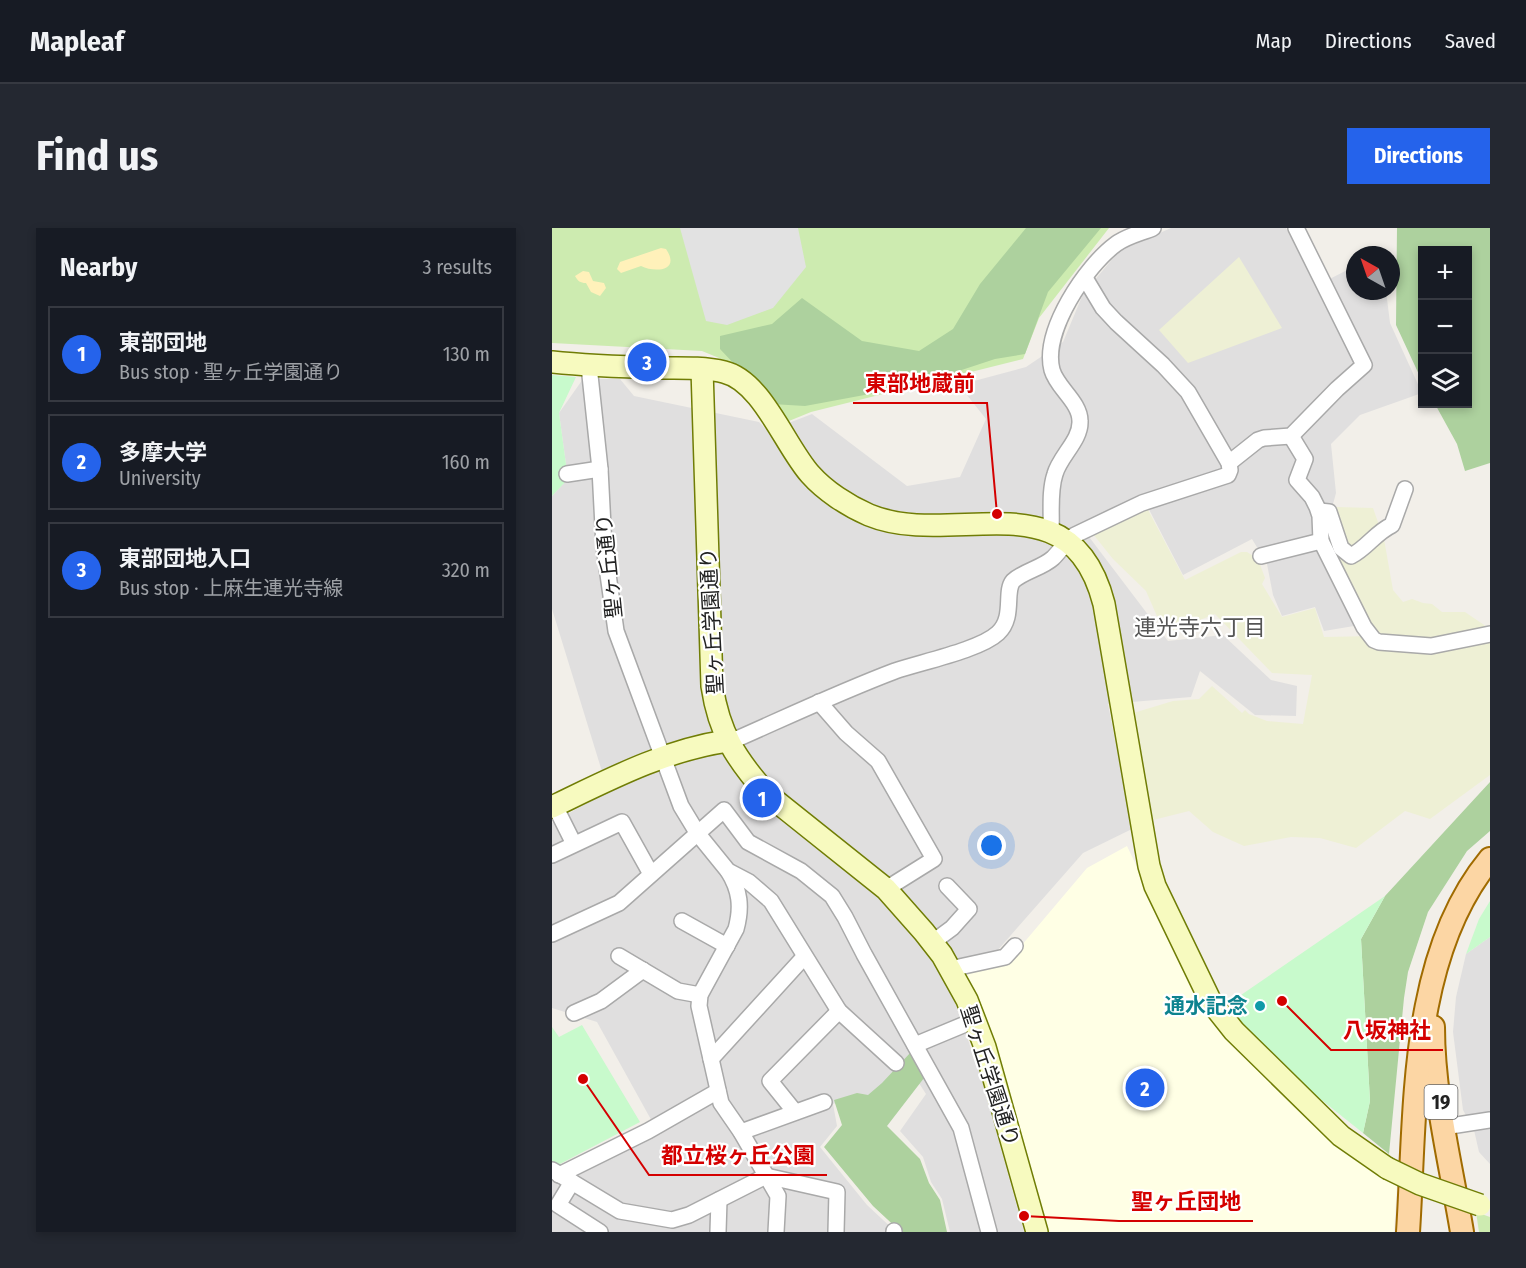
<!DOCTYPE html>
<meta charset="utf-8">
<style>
body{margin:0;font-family:"Fira Sans Condensed","Noto Sans JP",sans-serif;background:#242831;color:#f1f3f6}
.controls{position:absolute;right:18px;top:18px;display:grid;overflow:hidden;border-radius:0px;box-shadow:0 3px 9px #0003}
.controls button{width:54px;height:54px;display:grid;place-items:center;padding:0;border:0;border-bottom:2px solid #363941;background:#171b24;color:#f1f3f6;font:30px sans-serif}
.compass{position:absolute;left:794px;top:18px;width:54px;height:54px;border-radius:50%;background:#171b24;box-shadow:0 3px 9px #0003;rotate:320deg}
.you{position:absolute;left:440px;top:618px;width:21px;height:21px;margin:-15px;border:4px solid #fff;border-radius:50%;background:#1a73e8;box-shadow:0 0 0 9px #1a73e833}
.badge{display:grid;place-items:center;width:39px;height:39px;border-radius:50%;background:#2563eb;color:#fff;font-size:20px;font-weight:700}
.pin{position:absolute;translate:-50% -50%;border:3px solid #fff;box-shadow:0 2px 6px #0006}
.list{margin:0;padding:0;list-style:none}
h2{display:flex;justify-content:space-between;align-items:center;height:78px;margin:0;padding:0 24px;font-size:26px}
h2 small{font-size:20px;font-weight:400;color:#9ea1a6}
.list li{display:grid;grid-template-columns:39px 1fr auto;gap:18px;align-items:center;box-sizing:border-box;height:96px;margin:0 12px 12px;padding:0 12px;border:2px solid #363941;border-radius:0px}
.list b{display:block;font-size:22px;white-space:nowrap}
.list p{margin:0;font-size:20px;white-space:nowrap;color:#9ea1a6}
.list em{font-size:20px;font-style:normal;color:#9ea1a6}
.icon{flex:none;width:33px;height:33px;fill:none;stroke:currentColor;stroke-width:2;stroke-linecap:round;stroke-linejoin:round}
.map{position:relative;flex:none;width:938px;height:1004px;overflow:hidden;border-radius:0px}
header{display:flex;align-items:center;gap:36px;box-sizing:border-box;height:84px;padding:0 30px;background:#171b24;border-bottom:2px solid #363941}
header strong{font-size:28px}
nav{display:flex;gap:33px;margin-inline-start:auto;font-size:21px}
.intro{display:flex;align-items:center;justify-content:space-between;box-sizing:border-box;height:144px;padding:0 36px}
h1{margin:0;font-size:42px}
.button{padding:15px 27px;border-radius:0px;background:#2563eb;color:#fff;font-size:21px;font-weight:700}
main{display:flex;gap:36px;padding:0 36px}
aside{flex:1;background:#171b24;border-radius:0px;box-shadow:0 3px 9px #0003}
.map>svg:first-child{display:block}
.residential{fill:#e0dfdf}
.education{fill:#ffffe5}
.farmland{fill:#eef0d5}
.grass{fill:#cdebb0}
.forest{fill:#add19e}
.sand{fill:#fff1ba}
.park{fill:#c8facc}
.parking{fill:#e2e2e2}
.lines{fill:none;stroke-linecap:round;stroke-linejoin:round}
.street-casing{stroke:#a9a9a9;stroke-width:18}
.secondary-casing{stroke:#707d05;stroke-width:24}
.primary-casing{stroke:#a06b00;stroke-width:26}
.street{stroke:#fff;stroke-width:15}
.secondary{stroke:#f7fabf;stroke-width:21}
.primary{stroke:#fcd6a4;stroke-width:22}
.secondary-bridge-casing{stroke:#707d05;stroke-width:24;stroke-linecap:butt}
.secondary-bridge{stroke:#f7fabf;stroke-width:21}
.culture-dot{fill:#0f9aa8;stroke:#fff;stroke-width:2}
.labels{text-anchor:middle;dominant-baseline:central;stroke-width:4.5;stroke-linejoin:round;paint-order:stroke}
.shield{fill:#fff;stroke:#646464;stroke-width:1.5}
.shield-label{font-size:20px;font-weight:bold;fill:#222}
.street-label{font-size:21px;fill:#222;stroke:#fff}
.culture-label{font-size:21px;font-weight:bold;fill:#0d838f;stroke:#fff;text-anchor:end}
.neighbourhood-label{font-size:22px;fill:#555;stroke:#fff}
.leader{fill:none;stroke:#d40000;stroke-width:2}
.callout-dot{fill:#d40000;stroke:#fff;stroke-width:2}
.callout-label{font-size:22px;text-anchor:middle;font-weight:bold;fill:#d40000;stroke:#fff;stroke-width:4.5;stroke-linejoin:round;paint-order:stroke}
</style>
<header>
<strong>Mapleaf</strong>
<nav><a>Map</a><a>Directions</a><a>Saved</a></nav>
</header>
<div class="intro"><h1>Find us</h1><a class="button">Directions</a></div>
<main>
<aside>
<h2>Nearby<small>3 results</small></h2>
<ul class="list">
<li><span class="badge">1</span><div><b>東部団地</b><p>Bus stop · 聖ヶ丘学園通り</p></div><em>130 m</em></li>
<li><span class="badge">2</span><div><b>多摩大学</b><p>University</p></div><em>160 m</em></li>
<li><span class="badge">3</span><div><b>東部団地入口</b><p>Bus stop · 上麻生連光寺線</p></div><em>320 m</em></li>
</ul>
</aside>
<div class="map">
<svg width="938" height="1004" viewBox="0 0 938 1004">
<rect width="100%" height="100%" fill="#f2efe9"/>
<!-- residential -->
<g class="residential">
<polygon points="619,0 734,0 764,58 803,38 803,63 834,63 838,95 870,165 808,187 779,216 784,265 767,328 802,398 772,403 763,379 730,388 721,367 715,336 700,311 631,347 589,266 528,297 616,413 671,407 719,452 745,458 744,488 703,487 648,443 639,469 556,476 580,601 531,625 402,772 429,849 472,1004 398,1004 390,971 379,954 371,929 348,903 374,866 352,832 328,861 313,872 304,868 281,876 285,898 268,919 315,977 344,1004 0,1004 0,953 58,930 107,906 45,794 0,780 0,595 56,563 0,381 0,268 16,251 7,185 31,151 68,151 82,168 207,194 216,203 260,186 355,258 408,249 434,191 407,157 474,139 511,114 531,66 567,23"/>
<polygon points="938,709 938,936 927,924 922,902 911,882 901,804 904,769 914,726"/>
</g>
<!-- education -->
<polygon class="education" points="575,618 656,789 798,925 845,955 842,1004 496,1004 436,796 412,742 458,731 535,640"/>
<!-- farmland -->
<g class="farmland">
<polygon points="687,29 730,100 636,135 607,102"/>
<polygon points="784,279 821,280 832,311 841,362 851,374 860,371 871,375 880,376 890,384 913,384 938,401 938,547 878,591 853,583 804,620 768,610 739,609 692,618 661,604 637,583 597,593 578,486 621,473 647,471 660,458 690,485 693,482 697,486 715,493 751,496 760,447 720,445 663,386 618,404 613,393 608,395 594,363 561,331 541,306 595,280 633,352 689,324 695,324 706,331 713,350 710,356 730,389 763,380 772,409 823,408 774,311"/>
</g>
<!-- grass -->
<g class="grass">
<polygon points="0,0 557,0 487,90 471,131 259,184 232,195 216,168 184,137 150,123 0,115"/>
<polygon points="924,984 938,989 938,1004 927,1004"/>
</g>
<!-- forest -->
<g class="forest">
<polygon points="474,0 549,0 496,64 473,126 443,131 361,158 253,178 220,176 168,121 168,108 220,96 250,70 310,113 367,123 401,101 428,56"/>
<polygon points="845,0 938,0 938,235 913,243 905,216 883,176 916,176 916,22 870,22 870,153 844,97"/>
<polygon points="938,554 938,603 915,623 876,684 856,744 852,770 837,926 811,905 818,873 809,711 833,668"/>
<polygon points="359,824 372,850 335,898 368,931 377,955 388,972 395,1004 349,1004 321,978 272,919 290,897 282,872 305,865 316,867 330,855"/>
</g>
<!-- sand -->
<g class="sand">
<path d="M 109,20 L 114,21 C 129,43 103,45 89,38 L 69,45 L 65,41 L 68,34 Z"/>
<path d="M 31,43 L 37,44 L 41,53 L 52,55 L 54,60 L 48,68 L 39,64 L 34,55 C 28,55 26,53 23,48 Z"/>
</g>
<!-- park -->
<g class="park">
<polygon points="0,147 24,149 7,185 16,251 0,268"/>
<polygon points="833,668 809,711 818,873 811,905 747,854 670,780"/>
<polygon points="938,673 938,709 914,726 927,691"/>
<polygon points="30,797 88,894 6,937 0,934 0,799 7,809"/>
</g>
<!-- parking -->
<polygon class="parking" points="128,0 246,0 254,39 221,80 175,97 154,93"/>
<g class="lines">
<defs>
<g id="street">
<polyline points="37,138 48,241 52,318 64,403 129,578 146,606 176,643 197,654 219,673 287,783 344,835"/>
<polyline points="739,208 753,231 745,252 760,269 765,279 768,288 769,313 812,399 822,412 827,414 879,418 938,406"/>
<polyline points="677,235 706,212 712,210 739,208 785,161 812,137 744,0"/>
<polyline points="15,246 48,241"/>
<path d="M 767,283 L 777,284 L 789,320 L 799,328 C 815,320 823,305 840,297 L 853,261"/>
<path d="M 499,304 C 500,285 497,264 503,246 C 508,228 529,212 528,193 C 528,174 505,160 500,142 C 490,103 534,38 564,16 C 575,8 589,5 601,0"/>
<polyline points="709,328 769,313"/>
<polyline points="267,474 294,505 326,533 382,631 334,661"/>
<path d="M 175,513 L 187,510 C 239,487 290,463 343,443 C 369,434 428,422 446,405 C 463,389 452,364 461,353 C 472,343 490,340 501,330 C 509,322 514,313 523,307 L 590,275 L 676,247 L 678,242 L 677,235 L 636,164 L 611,137 L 564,94 L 551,80 L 533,50"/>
<polyline points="3,578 22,616"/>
<polyline points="0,627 70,594 99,646"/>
<path d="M 176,643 C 188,662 190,679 184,701 L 148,767 L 147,778 L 169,875 L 189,904 L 226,968 L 224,1004"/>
<polyline points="130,693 175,718"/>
<polyline points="0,706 67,675 172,582 196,614 249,643 280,668 293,689 312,726 409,900 437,1004"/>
<polyline points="381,714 400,700 417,681 395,658"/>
<polyline points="67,728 126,763 148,767"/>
<polyline points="398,741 453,729 463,718"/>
<polyline points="22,785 49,773 91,742"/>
<polyline points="363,817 423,792"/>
<polyline points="159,831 252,729"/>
<polyline points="243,884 218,853 287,783"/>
<polyline points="892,899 938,892"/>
<polyline points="189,904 272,874"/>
<polyline points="0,942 68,983 120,992 137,987 214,948 285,964 284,1004"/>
<polyline points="7,947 96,903 166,863"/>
<polyline points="20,954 6,977 48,1004"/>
<polyline points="342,1003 342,1004"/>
<polyline points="166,1004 167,972"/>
</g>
<g id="secondary">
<path d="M 0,134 C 36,138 72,139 109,140 C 129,140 152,139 172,144 C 210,153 233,218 258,246 C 273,263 296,278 317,287 C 402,322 519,246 552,376 L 597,638 L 603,658 L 659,774 L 682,803 L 789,908 L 835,940"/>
<path d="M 150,141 L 160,458 C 167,505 184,531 215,566 L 334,661 L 372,704 L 390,727 L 415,772 L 433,819 L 485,1004"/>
<path d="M 0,579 C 56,552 113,522 175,513"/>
</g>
<g id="primary">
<path d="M 881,799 C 881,867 899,937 910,1004"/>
<path d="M 856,1004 C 864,883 857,729 938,631"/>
</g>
</defs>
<!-- street casing -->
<use href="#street" class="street-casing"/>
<!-- secondary casing -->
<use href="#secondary" class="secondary-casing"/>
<!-- primary casing -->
<use href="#primary" class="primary-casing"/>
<!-- street -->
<use href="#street" class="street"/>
<!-- secondary -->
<use href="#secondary" class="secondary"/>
<!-- primary -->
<use href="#primary" class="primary"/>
<defs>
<polyline id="secondary-bridge" points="835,940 868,956 928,977"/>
</defs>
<!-- secondary-bridge casing -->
<use href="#secondary-bridge" class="secondary-bridge-casing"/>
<!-- secondary-bridge -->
<use href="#secondary-bridge" class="secondary-bridge"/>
</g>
<!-- markers -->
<circle class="culture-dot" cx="708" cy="778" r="6"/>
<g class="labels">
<!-- shield labels -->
<rect class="shield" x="872.5" y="857" width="33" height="34" rx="4.5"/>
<g class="shield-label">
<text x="889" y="874">19</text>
</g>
<!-- street labels -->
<g class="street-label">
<text transform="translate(57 338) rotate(-96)">聖ヶ丘通り</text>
<text transform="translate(160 393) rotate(-93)">聖ヶ丘学園通り</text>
<text transform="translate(438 848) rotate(72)">聖ヶ丘学園通り</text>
</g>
<!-- culture labels -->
<g class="culture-label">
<text x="696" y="778">通水記念</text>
</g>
<!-- neighbourhood labels -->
<g class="neighbourhood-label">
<text x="648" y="399">連光寺六丁目</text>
</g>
</g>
<!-- callouts -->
<path class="leader" d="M445 286L435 175H301M730 773L779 822H891M31 851L97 947H275M472 988L567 993H701"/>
<g class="callout-dot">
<circle cx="445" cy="286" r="6"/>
<circle cx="730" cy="773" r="6"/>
<circle cx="31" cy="851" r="6"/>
<circle cx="472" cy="988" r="6"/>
</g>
<g class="callout-label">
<text x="368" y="163">東部地蔵前</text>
<text x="835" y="810">八坂神社</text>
<text x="186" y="935">都立桜ヶ丘公園</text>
<text x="634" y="981">聖ヶ丘団地</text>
</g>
</svg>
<div class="controls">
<button>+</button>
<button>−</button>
<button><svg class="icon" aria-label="layers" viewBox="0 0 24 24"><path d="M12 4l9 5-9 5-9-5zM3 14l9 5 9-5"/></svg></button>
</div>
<svg class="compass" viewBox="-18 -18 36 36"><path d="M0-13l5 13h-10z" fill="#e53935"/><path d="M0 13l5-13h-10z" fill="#9ea1a6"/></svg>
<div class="you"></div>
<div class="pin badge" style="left:210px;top:570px">1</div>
<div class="pin badge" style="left:593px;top:860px">2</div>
<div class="pin badge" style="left:95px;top:134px">3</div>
</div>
</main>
